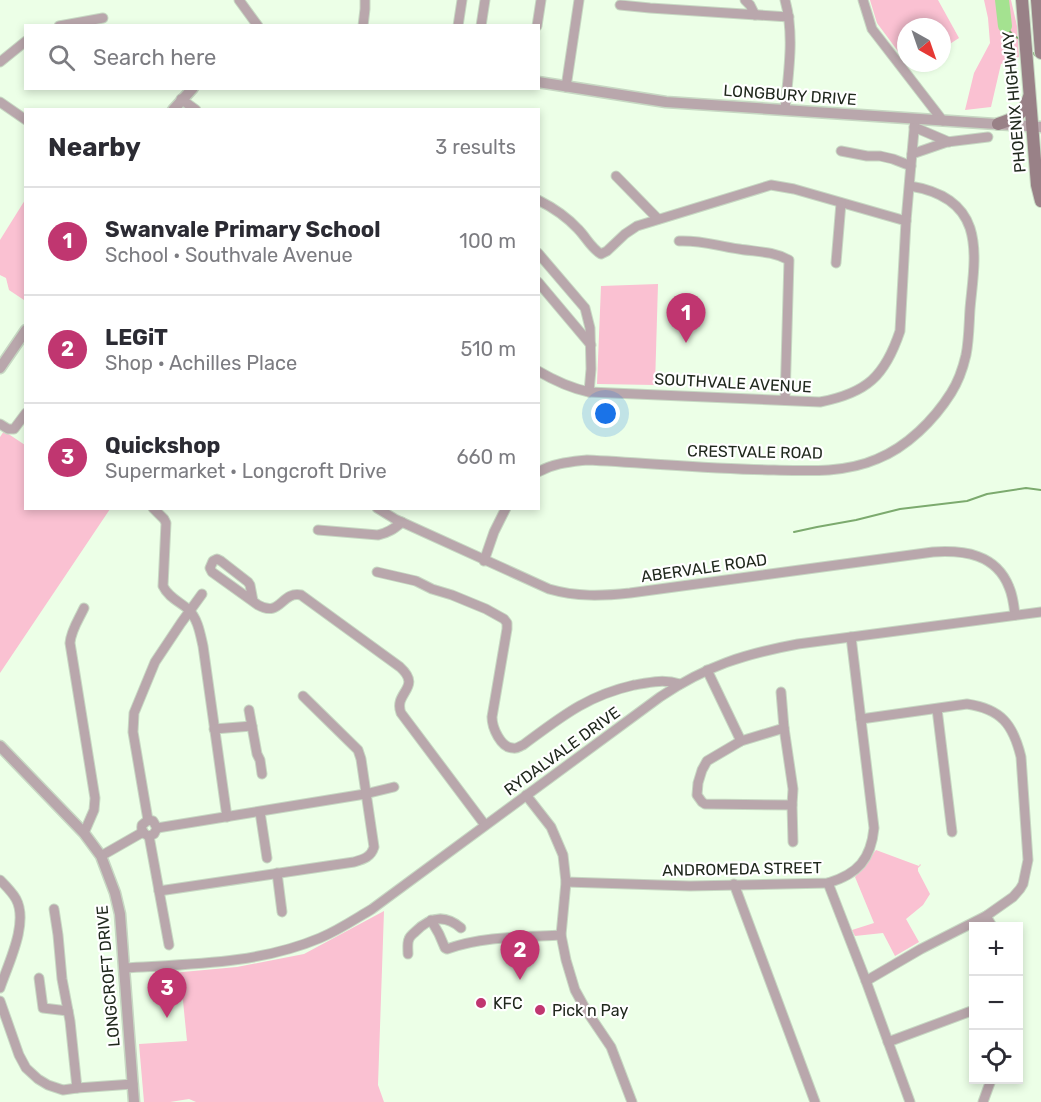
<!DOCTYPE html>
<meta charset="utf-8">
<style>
body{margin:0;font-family:Rubik,sans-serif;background:#f2f2f3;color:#2b2b33}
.controls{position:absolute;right:18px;bottom:18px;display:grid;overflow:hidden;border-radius:0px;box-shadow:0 3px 9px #0003}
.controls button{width:54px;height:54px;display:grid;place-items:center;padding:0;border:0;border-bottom:2px solid #e1e1e2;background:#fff;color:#2b2b33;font:30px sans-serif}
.compass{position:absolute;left:897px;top:18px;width:54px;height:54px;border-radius:50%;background:#fff;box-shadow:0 3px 9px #0003;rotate:140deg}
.you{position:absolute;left:606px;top:414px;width:21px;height:21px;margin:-15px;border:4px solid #fff;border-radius:50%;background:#1a73e8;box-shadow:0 0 0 9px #1a73e833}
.badge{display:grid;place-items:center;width:39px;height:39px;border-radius:50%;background:#c03670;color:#fff;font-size:20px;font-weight:700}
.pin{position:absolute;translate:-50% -50px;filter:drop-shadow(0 2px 3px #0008)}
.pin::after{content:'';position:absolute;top:32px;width:21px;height:18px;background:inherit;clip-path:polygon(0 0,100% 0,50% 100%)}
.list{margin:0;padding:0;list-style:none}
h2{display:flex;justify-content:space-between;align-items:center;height:78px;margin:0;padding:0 24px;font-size:26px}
h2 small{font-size:20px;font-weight:400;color:#7c7c81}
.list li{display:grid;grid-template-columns:39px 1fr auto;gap:18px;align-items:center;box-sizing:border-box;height:108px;padding:0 24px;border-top:2px solid #e1e1e2}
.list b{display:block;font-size:22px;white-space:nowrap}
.list p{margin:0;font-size:20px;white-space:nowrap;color:#7c7c81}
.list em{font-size:20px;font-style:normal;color:#7c7c81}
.icon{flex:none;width:33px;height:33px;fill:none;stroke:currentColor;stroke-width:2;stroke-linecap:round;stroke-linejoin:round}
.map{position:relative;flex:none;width:1041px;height:1102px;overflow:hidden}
.search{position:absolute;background:#fff;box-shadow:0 3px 9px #0003;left:24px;top:24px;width:516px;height:66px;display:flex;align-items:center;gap:15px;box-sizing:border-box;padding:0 21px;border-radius:0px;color:#7c7c81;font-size:22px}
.panel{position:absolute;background:#fff;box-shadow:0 3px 9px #0003;left:24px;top:108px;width:516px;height:402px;border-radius:0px}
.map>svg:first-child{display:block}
.green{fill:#fac1d2}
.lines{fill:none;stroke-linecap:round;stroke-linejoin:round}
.stream{stroke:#7caa6e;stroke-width:2}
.river{stroke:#a4e290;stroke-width:14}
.minor-casing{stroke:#c7d8c3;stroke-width:11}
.tertiary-casing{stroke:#c7d8c3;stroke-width:13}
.secondary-casing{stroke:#c7d8c3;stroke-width:14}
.minor{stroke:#b9a7ac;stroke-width:9}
.tertiary{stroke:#b9a7ac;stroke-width:10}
.secondary{stroke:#998187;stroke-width:12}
.poi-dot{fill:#c03670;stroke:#fff;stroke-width:2}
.labels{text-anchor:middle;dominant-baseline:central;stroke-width:4.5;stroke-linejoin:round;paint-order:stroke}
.street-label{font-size:16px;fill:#20281d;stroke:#fff}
.poi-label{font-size:16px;fill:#20281d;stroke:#fff;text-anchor:start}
</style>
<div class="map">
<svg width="1041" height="1102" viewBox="0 0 1041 1102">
<rect width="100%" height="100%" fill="#ecffe7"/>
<!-- green -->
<g class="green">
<polygon points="870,0 938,0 959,38 942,49 942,27 906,27 906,62 877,23"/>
<polygon points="984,0 1011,0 1017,26 1019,57 1001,64 991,107 965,110 974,73 990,43 988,18"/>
<polygon points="25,200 26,297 24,300 9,290 6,278 0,275 0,240"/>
<polygon points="658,284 655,385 597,384 601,286"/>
<polygon points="4,431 25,445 26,508 110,509 0,673 0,437"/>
<polygon points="876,850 919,866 920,864 921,865 918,868 918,871 930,894 923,905 906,919 919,942 895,956 883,933 855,936 852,930 874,923 855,877"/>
<polygon points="384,911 378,1085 384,1102 196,1102 189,1099 170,1102 144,1102 139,1044 187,1041 183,1001 172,973 237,967 304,954"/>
</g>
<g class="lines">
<!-- stream -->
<g class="stream">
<polyline points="1005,26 1014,36 1020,39"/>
<polyline points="1033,53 1036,56"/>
<polyline points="794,532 817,527 856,520 900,509 967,501 987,494 1026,488 1041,490"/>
</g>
<!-- river -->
<polyline class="river" points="1002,0 1005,26"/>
<defs>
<g id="minor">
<polyline points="239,0 258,26"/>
<polyline points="745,0 750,5 755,15"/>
<polyline points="863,0 872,29 943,121"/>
<polyline points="620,5 650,8 789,17"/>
<polyline points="59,26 103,18"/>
<polyline points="363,26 365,9 365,0"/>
<polyline points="458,26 462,0"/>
<polyline points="481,26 485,0"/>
<polyline points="537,26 541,0"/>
<polyline points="0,62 26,41"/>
<polyline points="566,87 579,0"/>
<polyline points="181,99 196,110"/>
<polyline points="0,102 26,120"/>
<path d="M 785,110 C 788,74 795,36 785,0"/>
<polyline points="914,127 949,142"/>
<polyline points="841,151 867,156 880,156 893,159 911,166"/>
<polyline points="912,154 947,142 988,137"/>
<polyline points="616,176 658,219"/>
<path d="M 538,200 C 554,208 566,216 578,229 C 586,237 591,248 601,254 L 607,251 L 625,234 L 637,226 L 771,185 L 794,189 L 906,221"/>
<path d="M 679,241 C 703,240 716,246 739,249 C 757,252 772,251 789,260 L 785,400"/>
<polyline points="538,253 585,308 590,328 591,369 589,392"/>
<polyline points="836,263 841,203"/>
<polyline points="538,282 591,345"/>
<path d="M 538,371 C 555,381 570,388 589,392 L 820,402 C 867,393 885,376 900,331 L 906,221 L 915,119"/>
<polyline points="0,424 8,429 14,429 26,413"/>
<path d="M 538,472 C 554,463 570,462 587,460 C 649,463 711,469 774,470 C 808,471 845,473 877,459 C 907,447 934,420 951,393 C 958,382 963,368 966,355 C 969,340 969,324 970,309 C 972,284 978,253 970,228 C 961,201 935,190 910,186"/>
<path d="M 153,508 L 164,519 L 166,523 L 163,586 C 168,597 180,602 188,609 C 198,619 200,633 203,646 L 227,817"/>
<path d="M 377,508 L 395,519 L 549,589 C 577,597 602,596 630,593 L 933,552 C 964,550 996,554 1009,587 C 1013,596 1014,606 1015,615"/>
<path d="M 318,530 L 378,535 C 388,533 394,529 402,522"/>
<polyline points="484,561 494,532 506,508"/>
<path d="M 377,572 L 416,581 L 432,589 L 452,595 L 486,609 L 504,619 L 507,623 L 507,629 L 492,717 C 492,728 501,748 513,748 C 517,749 520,746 523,745 C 561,717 586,696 634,685 C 651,682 664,679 680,684"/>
<path d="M 253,601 L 250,585 L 248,582 L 221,561 L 217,559 L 213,561 L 210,568 L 212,572 L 258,605 C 281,618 281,591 301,595 L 400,667 C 423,688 393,692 401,713 L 485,825"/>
<polyline points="707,670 741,741"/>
<polyline points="781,692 784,728 793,789 792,805 793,842"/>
<polyline points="937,709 952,832"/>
<polyline points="249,710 257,754 260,760 262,774"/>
<path d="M 861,719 L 967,704 C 1001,709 1013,724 1021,757 L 1028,860 L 1023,884 L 1020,889 L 1013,897 L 986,916 L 921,949 L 866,981"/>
<polyline points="784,728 741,741 707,761 702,770 698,783 697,795 702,802 705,804 792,805"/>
<polyline points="214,729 252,726"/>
<polyline points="526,795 551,827 563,855 566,882 561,935 566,960 575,990 586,1010 611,1047 632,1102"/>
<polyline points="260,812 267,858"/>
<polyline points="148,820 133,732 134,713 155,662 181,623 202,594"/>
<polyline points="157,828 365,794 394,787"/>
<path d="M 84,833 L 94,810 L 95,798 L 70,643 C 71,630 79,619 84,608"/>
<path d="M 149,836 L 154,834 L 157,828 L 153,821 L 148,820 L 142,825 C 141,830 143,834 149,836 L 169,945"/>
<polyline points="101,856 143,832"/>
<polyline points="277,873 282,912"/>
<path d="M 0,880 C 6,886 12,892 16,899 C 29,923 8,964 0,988"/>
<path d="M 566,882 L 690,886 L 828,883 C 858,874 871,859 874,828 L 851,637"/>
<polyline points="828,883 866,981 910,1102"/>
<polyline points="734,884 815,1102"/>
<path d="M 159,891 L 354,862 C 364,859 371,857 374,847 L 361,759 L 358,750 L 303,696"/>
<polyline points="54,909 58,935 62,979 70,1021 77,1088"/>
<polyline points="986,916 992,926"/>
<path d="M 431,920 L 439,934 L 445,948 L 447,949 C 482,936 524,937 561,935"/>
<path d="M 408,954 C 408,950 407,943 409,939 C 410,936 413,934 415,932 C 430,917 445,914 461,928"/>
<path d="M 125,968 C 190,964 259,964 320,938 C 339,930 355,919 372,909 L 660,697 C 706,666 744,654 798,644 L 1041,612"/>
<polyline points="39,978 43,1008 68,1011"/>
<polyline points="0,1001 19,1055 26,1068 38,1079 48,1085 63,1090 77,1088 133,1084"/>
<polyline points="888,1042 974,1010"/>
<polyline points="983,1102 991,1080"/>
</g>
<g id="tertiary">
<polyline points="538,82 666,102 1041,127"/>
<polyline points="173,110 193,88"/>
<polyline points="0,368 26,330"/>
<polyline points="0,746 84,833 101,856 115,893 120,914 134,1102"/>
</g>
<g id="secondary">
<polyline points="1022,0 1037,185 1041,201"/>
<polyline points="1037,0 1041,53"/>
<path d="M 998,124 C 1016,118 1023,115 1029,97"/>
</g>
</defs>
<!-- minor casing -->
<use href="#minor" class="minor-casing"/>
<!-- tertiary casing -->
<use href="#tertiary" class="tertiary-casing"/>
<!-- secondary casing -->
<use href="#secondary" class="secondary-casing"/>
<!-- minor -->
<use href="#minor" class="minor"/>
<!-- tertiary -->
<use href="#tertiary" class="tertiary"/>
<!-- secondary -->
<use href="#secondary" class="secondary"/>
</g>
<!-- markers -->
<g class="poi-dot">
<circle cx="481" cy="1003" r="6"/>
<circle cx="540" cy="1010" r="6"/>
</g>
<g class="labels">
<!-- street labels -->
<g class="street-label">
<text transform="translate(790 95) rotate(4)">LONGBURY DRIVE</text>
<text transform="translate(1014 102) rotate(-95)">PHOENIX HIGHWAY</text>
<text transform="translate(733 383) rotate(3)">SOUTHVALE AVENUE</text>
<text transform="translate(755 452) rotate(1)">CRESTVALE ROAD</text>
<text transform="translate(704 568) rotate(-8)">ABERVALE ROAD</text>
<text transform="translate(562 751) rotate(-36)">RYDALVALE DRIVE</text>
<text transform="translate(742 869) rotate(-1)">ANDROMEDA STREET</text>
<text transform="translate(108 976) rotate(-95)">LONGCROFT DRIVE</text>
</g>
<!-- poi labels -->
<g class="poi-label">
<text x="493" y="1003">KFC</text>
<text x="552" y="1010">Pick n Pay</text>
</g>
</g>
</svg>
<div class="controls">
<button>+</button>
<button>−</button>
<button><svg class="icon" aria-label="locate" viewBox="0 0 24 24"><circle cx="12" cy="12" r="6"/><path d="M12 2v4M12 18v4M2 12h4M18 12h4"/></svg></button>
</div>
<svg class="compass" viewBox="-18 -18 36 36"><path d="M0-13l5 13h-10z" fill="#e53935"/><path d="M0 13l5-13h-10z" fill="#7c7c81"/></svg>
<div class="you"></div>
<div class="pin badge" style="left:686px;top:343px">1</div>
<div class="pin badge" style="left:520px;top:980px">2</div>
<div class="pin badge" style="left:167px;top:1018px">3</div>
<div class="search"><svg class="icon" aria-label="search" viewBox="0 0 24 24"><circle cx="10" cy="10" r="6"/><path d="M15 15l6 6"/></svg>Search here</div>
<section class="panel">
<h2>Nearby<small>3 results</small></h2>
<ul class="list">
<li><span class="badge">1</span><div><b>Swanvale Primary School</b><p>School · Southvale Avenue</p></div><em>100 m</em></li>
<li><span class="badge">2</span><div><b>LEGiT</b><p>Shop · Achilles Place</p></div><em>510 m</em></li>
<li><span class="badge">3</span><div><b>Quickshop</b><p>Supermarket · Longcroft Drive</p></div><em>660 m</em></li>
</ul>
</section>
</div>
